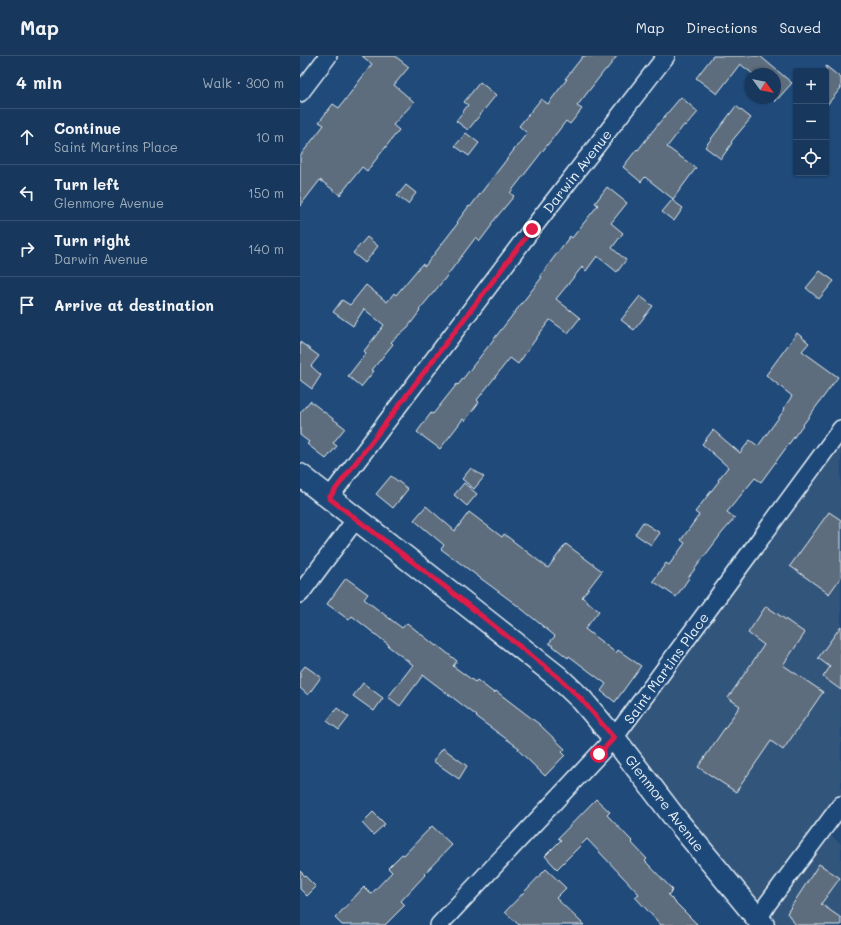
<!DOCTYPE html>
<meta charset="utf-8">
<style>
body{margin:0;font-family:Mali,sans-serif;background:#203f62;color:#f1f3f6}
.controls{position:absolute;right:12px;top:12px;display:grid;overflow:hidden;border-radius:4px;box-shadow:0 1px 3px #0004}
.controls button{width:36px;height:36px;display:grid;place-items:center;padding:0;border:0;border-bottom:1px solid #365272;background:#17385c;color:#f1f3f6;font:20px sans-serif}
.compass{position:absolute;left:445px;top:12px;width:36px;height:36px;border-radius:50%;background:#17385c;box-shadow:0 1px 3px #0004;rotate:123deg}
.stop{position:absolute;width:12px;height:12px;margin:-9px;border:3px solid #e11d48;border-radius:50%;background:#fff}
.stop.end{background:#e11d48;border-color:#fff;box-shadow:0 1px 4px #0008}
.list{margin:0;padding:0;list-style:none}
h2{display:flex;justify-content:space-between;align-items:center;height:52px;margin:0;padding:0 16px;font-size:17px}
h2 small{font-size:13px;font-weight:400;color:#9eacbb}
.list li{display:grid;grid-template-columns:26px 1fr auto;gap:12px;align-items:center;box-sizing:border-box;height:56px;padding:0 16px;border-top:1px solid #365272}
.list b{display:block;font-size:15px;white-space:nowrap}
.list p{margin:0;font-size:13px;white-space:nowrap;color:#9eacbb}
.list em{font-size:13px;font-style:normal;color:#9eacbb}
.icon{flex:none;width:22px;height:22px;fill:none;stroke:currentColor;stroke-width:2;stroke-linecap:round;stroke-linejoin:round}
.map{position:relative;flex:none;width:541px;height:869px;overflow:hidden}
header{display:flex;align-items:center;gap:24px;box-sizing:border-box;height:56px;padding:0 20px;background:#17385c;border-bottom:1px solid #365272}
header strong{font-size:19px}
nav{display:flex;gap:22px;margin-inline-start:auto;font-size:14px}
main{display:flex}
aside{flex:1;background:#17385c}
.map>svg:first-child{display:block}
.built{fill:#32547b}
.building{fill:#5d6d7d;stroke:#e8f1f8}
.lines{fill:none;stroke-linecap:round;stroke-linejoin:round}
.minor-casing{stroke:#e8f1f8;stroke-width:20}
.tertiary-casing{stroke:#e8f1f8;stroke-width:25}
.minor{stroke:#1f4a7a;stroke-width:17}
.tertiary{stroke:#1f4a7a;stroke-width:22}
.route{stroke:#e11d48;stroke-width:5}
.labels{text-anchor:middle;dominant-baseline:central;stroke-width:4;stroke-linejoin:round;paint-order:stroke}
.street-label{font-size:14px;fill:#e8f1f8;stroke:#1f4a7a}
</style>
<header>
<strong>Map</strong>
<nav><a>Map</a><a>Directions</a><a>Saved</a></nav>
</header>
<main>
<aside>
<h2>4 min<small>Walk · 300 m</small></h2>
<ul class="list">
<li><svg class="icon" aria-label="ahead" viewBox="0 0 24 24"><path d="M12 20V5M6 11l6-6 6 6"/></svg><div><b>Continue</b><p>Saint Martins Place</p></div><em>10 m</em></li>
<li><svg class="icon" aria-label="left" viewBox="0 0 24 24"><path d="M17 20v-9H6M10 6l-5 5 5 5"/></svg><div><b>Turn left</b><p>Glenmore Avenue</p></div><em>150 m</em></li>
<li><svg class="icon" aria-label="right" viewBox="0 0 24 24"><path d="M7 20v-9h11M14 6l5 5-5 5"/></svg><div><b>Turn right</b><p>Darwin Avenue</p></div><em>140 m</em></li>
<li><svg class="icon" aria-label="arrive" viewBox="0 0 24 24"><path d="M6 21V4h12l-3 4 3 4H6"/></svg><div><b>Arrive at destination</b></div></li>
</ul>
</aside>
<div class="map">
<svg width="541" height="869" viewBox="0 0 541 869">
<rect width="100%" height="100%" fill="#1f4a7a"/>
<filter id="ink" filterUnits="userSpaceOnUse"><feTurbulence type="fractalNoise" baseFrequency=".025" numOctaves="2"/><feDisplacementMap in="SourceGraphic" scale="8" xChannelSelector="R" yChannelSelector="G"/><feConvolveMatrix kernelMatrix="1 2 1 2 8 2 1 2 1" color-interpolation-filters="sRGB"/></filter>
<g filter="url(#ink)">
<!-- built -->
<polygon class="built" points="541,373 541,748 523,773 541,788 541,869 463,869 314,682"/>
<!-- building -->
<g class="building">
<polygon points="62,0 95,0 109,11 94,29 114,46 93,69 99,74 67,115 62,111 40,139 20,124 0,150 0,100 24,69 19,66 33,48 39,52 72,8"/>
<polygon points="283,0 317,0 307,13 305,14 277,50 282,53 270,68 266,65 210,137 214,140 191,168 192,169 180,185 176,181 143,225 119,254 120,255 108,271 91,286 93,288 72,314 74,315 61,331 48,320 66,297 64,295 84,269 64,253 53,270 33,256 42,244 50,249 66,229 87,246 94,237 96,239 122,208 125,210 158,167 157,166 169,150 170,151 227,77 219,70 241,43 248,48 267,23 265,23"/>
<polygon points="413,0 460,0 492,27 475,46 475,18 453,18 440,8 417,38 396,22"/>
<polygon points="526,10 541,22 541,32 526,50"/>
<polygon points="180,26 196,39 168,74 156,65 168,49 164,46"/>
<polygon points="381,41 398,56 386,70 384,69 367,91 396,112 373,143 345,121 341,126 323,111 337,93 338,94 359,67"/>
<polygon points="436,50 451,62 431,86 432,87 421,103 405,91"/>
<polygon points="166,77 179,87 169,100 155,90"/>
<polygon points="106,129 116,137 108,148 97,140"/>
<polygon points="307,131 327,147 311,167 323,177 312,192 326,204 317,216 297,200 286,215 282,211 256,243 280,262 268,277 250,264 240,277 228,294 218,308 210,302 177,344 179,346 165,365 163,363 140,393 117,376 131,357 133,358 157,328 158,329 236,229 242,221 240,220 270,180 272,182 298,149 295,147"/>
<polygon points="372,144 383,152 374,165 362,156"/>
<polygon points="67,181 78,190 65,207 53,197"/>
<polygon points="520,215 534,225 519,243 506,232"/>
<polygon points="340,240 353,250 334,274 321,264"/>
<polygon points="497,277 509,287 502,295 538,321 461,426 455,422 427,456 435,462 422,477 388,522 389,522 376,541 353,525 366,507 369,509 385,487 381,484 399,459 395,456 419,425 418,424 428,411 402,388 413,374 440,397 450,384 458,390 485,353 484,352 492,340 466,319"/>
<polygon points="0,286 19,300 11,310 21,319 12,333 0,324"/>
<polygon points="10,345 45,372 33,387 37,390 26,403 7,388 9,386 0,379 0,357"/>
<polygon points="171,412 184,421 174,433 162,423"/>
<polygon points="91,420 108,433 93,452 76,438"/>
<polygon points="164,427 177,438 167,450 154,439"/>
<polygon points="126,450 155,475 169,456 202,481 204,478 248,512 266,488 302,515 282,541 299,555 285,573 316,597 318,594 341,610 315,646 301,635 306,628 269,600 268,602 249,587 255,580 218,550 141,493 144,489 114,464"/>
<polygon points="529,456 541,464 541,521 529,538 490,510"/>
<polygon points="343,466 360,477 351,489 335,478"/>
<polygon points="46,522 68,538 64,543 102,572 107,567 136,590 137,589 157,605 153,610 175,626 177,624 194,637 196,635 239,668 265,693 262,696 265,699 245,720 218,694 219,692 176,661 177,660 123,619 100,650 88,641 113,609 88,590 89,589 52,560 49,564 27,548"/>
<polygon points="466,550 505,577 483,609 523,636 483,694 471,685 436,736 398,711 440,650 428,642 464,589 448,577"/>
<polygon points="541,570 541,634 523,621 530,611 518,602"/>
<polygon points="5,610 21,621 8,639 0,632 0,616"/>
<polygon points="63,627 83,642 74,655 53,640"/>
<polygon points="37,652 49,661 39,674 27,665"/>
<polygon points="143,692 167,710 159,723 133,705"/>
<polygon points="296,743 310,756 307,759 332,785 331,786 347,803 345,805 373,834 368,839 398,869 361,869 335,841 339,838 287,783 257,813 245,800 261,784 258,782"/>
<polygon points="73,756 85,768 73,779 62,767"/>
<polygon points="132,770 152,789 124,818 125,819 101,845 105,849 85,869 42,869 35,862 64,831 71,838 92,816 88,812 102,798 104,799"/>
<polygon points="519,808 540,822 521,848 541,862 541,869 496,869 487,857"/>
<polygon points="246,813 266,832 256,842 284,869 219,869 205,856"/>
<polygon points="0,815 16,831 7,840 0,833"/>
</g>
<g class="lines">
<defs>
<g id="minor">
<polyline points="0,37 28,0"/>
<polyline points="29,442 232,173 366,0"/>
<polyline points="0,538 56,463"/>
<polyline points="458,863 468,847 541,749"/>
<polyline points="139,869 314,682 541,373"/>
</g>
<polyline id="tertiary" points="0,419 149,535 258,621 282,644 314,682 378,766 463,869"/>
</defs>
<!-- minor casing -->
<use href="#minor" class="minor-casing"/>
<!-- tertiary casing -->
<use href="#tertiary" class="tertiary-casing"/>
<!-- minor -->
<use href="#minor" class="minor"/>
<!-- tertiary -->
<use href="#tertiary" class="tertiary"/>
</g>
</g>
<g class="lines" filter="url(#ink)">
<!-- route -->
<polyline class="route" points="232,173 29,442 144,530 258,621 282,644 314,682 299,698"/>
</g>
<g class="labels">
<!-- street labels -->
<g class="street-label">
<text transform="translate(277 115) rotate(-52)">Darwin Avenue</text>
<text transform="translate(366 612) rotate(-54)">Saint Martins Place</text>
<text transform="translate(365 747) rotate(52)">Glenmore Avenue</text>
</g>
</g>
</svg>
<div class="controls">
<button>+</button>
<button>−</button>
<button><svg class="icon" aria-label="locate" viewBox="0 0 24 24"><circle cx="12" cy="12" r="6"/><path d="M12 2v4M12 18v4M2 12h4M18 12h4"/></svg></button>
</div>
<svg class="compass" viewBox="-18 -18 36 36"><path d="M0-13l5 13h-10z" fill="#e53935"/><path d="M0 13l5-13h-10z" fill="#9eacbb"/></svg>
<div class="stop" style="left:299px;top:698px"></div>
<div class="stop end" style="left:232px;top:173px"></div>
</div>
</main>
